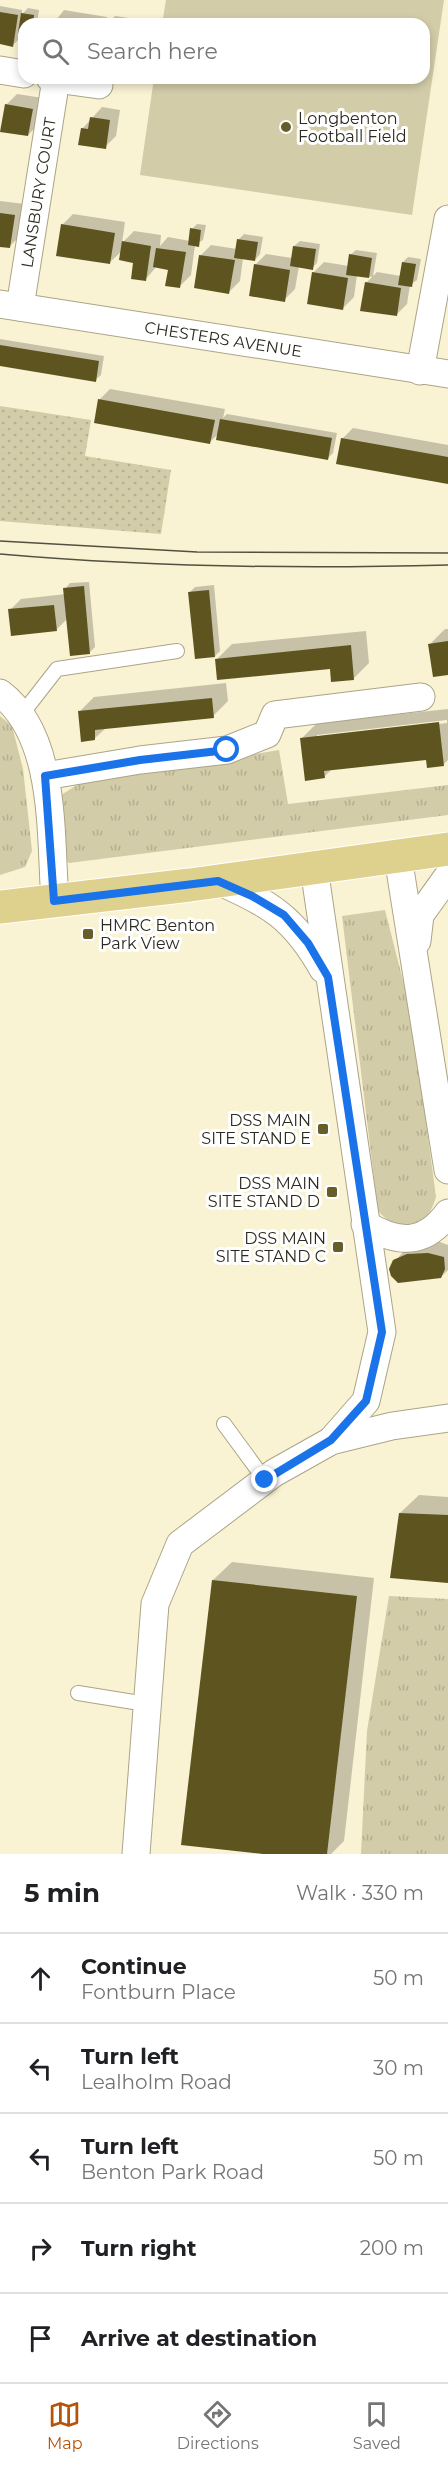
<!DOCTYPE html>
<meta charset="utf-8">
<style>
body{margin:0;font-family:Montserrat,sans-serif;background:#f2f2f2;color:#202124}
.stop{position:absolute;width:18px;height:18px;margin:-14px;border:4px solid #1a73e8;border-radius:50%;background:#fff}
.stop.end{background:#1a73e8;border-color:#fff;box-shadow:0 2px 6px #0008}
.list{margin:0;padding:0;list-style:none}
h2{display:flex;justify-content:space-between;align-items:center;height:78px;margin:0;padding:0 24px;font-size:26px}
h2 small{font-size:20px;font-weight:400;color:#757577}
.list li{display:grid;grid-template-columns:39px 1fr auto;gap:18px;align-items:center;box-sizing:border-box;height:90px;padding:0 24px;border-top:2px solid #e0e0e0}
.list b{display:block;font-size:22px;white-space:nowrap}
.list p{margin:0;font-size:20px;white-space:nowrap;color:#757577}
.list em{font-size:20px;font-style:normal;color:#757577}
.icon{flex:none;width:33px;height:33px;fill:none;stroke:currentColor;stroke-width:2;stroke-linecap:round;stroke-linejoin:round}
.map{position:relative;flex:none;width:448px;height:1854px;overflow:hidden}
.search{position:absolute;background:#fff;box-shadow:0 3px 9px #0003;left:18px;right:18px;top:18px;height:66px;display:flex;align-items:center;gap:15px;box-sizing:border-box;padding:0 21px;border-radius:18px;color:#757577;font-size:22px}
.sheet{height:528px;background:#fff}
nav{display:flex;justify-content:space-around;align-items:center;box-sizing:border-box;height:84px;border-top:2px solid #e0e0e0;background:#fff;font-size:16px;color:#757577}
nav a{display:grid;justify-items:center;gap:3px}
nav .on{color:#b45309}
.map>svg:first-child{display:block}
.grass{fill:url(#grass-tufts)}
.park{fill:#d3cca9}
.garden{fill:url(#garden-dots)}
.shadow{fill:#0003;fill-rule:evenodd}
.building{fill:#5e5420}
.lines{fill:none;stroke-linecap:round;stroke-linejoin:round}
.lane-casing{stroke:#aba587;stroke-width:16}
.street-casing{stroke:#aba587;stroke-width:29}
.primary-casing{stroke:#fff;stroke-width:35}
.lane{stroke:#fff;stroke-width:14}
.street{stroke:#fff;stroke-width:27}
.primary{stroke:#ded18e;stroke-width:33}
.tram{stroke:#535041;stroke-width:1.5}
.route{stroke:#1a73e8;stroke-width:8}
.poi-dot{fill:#675d29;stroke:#fff;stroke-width:2}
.labels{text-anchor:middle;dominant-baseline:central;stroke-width:6;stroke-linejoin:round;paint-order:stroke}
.poi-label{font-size:16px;fill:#2c2a1e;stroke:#fff;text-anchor:end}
.street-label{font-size:16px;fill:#2c2a1e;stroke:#fff}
</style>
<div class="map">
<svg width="448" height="1854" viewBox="0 0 448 1854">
<defs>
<pattern id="grass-tufts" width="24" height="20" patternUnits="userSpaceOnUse" patternTransform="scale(1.5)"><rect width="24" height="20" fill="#d3cca9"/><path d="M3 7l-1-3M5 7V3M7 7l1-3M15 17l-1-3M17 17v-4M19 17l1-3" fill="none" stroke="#b5af91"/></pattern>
<pattern id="garden-dots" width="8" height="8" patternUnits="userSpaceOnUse" patternTransform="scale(1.5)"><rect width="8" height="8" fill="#d3cca9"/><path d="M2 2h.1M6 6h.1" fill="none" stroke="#b5af91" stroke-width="1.8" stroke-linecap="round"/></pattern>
</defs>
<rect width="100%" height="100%" fill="#f9f2d3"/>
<!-- grass -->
<g class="grass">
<polygon points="0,716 12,726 23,769 32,851 25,867 0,875"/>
<polygon points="279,750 288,804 448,785 448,815 69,863 61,854 58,797 80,783"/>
<path d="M 385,910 L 412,1016 L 436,1197 C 426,1231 403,1238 378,1211 L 342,916 Z"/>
<polygon points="389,1596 448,1599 448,1854 361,1854 367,1731"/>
</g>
<!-- park -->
<polygon class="park" points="166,0 444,0 412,215 140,175 154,78 424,78 424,24 162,24"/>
<!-- garden -->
<polygon class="garden" points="0,406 91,420 85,456 171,470 161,534 0,521"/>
<!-- shadow -->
<g class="shadow">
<polygon points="0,6 22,10 22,14 28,8 39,10 37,24 24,24 24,32 19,31 18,40 13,45 0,43"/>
<polygon points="64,10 107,17 106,24 53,24"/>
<polygon points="115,16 142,20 141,24 108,24"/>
<polygon points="17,94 43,98 39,124 28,135 6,105"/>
<polygon points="102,107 120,110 116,136 105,147 82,129"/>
<polygon points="0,201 25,204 20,236 9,247 0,245"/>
<polygon points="73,214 125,222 122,243 134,231 161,235 160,246 168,237 190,241 192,229 197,224 206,225 203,240 195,245 191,275 180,286 169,268 157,266 145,280 135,262 122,251 109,263 62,225"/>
<polygon points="244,234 263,237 260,254 255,260 243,258 240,281 229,292 200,256 211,245 237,249 238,240"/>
<polygon points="300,241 320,244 317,263 312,268 299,266 295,289 284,300 255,265 266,254 292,258 294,246"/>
<polygon points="356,250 377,253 373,276 377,272 401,276 403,262 408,257 421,259 417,280 410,285 407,304 396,315 366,283 372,277 357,275 354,297 343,308 313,273 324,262 349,266 350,255"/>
<polygon points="0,339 104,356 101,375 95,380 0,364"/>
<polygon points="110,389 225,409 223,418 227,414 337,433 333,453 328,458 219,433 210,442 99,400"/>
<polygon points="353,428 448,445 448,482 342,439"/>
<polygon points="89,582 95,647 90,652 68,618 56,630 10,610 21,599 66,594 65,589 70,583"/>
<polygon points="214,585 220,651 215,656 190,592 195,587"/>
<polygon points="445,629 448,629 448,673 430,644"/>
<polygon points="366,631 369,663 354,678 331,667 217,659 232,644"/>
<polygon points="226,683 228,701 213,716 106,728 95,738 79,712 94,697"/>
<path d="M 448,709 L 448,760 L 444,764 L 427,758 L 332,769 L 324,777 L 302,738 L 317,723 ZM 447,720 L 447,723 L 317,738 L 317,735 Z"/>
<polygon points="440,1242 448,1245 448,1270 441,1277 395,1261 406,1249 419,1244"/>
<polygon points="419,1495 448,1497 448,1581 391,1577 400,1513"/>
<polygon points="232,1562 374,1578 344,1841 331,1854 277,1854 213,1580"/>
</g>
<!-- building -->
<g class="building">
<polygon points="0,12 18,15 13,47 0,44"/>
<polygon points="21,13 34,15 33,24 24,24 24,34 18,33"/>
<polygon points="5,104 33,109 28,136 0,132"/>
<polygon points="90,117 110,120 106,149 78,145 81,128 88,129"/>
<polygon points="0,213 15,215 10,248 0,247"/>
<polygon points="61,224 115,233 110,264 56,256"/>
<polygon points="190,228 201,230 199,247 188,245"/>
<polygon points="237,239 258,242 255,261 234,258"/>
<polygon points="122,241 151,246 146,281 131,279 133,263 119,260"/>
<polygon points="293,246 316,249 313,270 290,266"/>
<polygon points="156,248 186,252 180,288 165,286 168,270 153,267"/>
<polygon points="349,254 372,258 369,278 346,275"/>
<polygon points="199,255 235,260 229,294 194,288"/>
<polygon points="402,262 416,264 412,287 398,285"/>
<polygon points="254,264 290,270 285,302 249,296"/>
<polygon points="312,272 348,278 343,310 307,304"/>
<polygon points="365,282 401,288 397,316 360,311"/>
<polygon points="0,345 99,361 96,382 0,366"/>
<polygon points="98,399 215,420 210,444 94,423"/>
<polygon points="220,419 332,438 328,460 216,440"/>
<polygon points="341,438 448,457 448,484 336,464"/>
<polygon points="84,586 90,654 70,656 63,588"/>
<polygon points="209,590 215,657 195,659 188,592"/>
<polygon points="54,605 57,631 11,636 8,609"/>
<polygon points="448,641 448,675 433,677 428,644"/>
<polygon points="351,645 354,680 331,682 330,669 217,680 215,659"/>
<polygon points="212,698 214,718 95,730 95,740 81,742 78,711"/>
<polygon points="439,722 444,766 427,768 426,760 324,771 325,778 305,781 300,738"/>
<polygon points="428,1253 444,1257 445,1269 441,1278 398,1283 391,1276 389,1269 393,1260 407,1254"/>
<polygon points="399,1513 448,1515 448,1583 390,1578"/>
<polygon points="212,1580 357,1596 327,1854 263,1854 181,1845"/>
</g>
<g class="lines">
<defs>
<g id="lane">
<polyline points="22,714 57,669 177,651"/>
<polyline points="224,1424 265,1480"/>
<polyline points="78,1693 146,1704"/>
</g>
<g id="street">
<polyline points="0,70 24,74"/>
<polyline points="56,79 99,85"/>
<path id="s1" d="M 0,304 L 448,374"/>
<path id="s2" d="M 20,307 L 56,79 L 50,78"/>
<polyline points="420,371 448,219"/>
<path d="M 0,693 C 57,736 50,836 55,901"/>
<polyline points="45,776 140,760 227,750 267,734 275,715 421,697"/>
<polyline points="398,857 448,1170"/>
<polyline points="314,868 382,1332 366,1401 331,1441"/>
<path d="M 218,881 C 271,904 294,918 323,969"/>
<polyline points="417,941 420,915 448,876"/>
<path d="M 365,1224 C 397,1244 424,1246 448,1213"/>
<polyline points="136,1854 155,1604 180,1544 274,1473 331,1441 392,1426 448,1418"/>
</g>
<polyline id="primary" points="0,907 190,885 448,849"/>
</defs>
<!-- lane casing -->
<use href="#lane" class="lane-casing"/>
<!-- street casing -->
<use href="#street" class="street-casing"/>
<!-- primary casing -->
<use href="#primary" class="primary-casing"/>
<!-- lane -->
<use href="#lane" class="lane"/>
<!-- street -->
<use href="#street" class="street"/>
<!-- primary -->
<use href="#primary" class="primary"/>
<!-- tram -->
<g class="tram">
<polyline points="0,541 197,552 448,553"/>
<path d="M 0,554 C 149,567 299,569 448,565"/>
</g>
</g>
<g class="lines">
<!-- route -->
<polyline class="route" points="227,750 140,760 45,776 54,901 218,881 252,896 284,915 308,943 328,977 382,1332 366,1401 331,1440 265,1480"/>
</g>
<!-- markers -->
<g class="poi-dot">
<circle cx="286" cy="127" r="6"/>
<rect x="82" y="928" width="12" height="12" rx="3"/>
<rect x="317" y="1123" width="12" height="12" rx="3"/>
<rect x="326" y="1186" width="12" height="12" rx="3"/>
<rect x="332" y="1241" width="12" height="12" rx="3"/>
</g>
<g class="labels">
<!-- poi labels -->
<g class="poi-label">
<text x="298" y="118" text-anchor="start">Longbenton<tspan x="298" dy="18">Football Field</tspan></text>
<text x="100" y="925" text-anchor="start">HMRC Benton<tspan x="100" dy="18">Park View</tspan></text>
<text x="311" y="1120">DSS MAIN<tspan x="311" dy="18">SITE STAND E</tspan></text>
<text x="320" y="1183">DSS MAIN<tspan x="320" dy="18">SITE STAND D</tspan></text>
<text x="326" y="1238">DSS MAIN<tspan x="326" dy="18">SITE STAND C</tspan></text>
</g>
<!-- street labels -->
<g class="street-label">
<text stroke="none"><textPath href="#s2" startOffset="116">LANSBURY COURT</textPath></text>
<text stroke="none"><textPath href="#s1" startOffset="226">CHESTERS AVENUE</textPath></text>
</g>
</g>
</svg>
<div class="stop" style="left:227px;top:750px"></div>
<div class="stop end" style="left:265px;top:1480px"></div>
<div class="search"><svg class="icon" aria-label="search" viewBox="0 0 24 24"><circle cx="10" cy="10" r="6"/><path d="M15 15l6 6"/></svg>Search here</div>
</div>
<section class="sheet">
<h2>5 min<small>Walk · 330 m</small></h2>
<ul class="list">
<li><svg class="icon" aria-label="ahead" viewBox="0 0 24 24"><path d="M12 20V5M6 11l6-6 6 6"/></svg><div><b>Continue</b><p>Fontburn Place</p></div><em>50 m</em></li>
<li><svg class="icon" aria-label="left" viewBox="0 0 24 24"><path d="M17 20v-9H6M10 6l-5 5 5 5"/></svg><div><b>Turn left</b><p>Lealholm Road</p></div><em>30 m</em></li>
<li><svg class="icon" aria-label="left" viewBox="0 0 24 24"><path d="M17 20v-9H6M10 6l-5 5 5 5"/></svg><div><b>Turn left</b><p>Benton Park Road</p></div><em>50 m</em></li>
<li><svg class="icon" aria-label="right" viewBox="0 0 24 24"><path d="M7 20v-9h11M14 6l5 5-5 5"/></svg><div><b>Turn right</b></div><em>200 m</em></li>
<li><svg class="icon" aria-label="arrive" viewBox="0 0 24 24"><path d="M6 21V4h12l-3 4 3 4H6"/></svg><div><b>Arrive at destination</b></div></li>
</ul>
</section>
<nav>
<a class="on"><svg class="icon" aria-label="map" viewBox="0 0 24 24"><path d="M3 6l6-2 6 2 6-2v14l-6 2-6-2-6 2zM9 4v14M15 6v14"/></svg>Map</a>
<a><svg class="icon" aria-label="directions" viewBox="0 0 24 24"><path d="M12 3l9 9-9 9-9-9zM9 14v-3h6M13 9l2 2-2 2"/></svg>Directions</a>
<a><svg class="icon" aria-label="saved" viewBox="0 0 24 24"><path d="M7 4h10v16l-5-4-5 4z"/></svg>Saved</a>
</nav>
